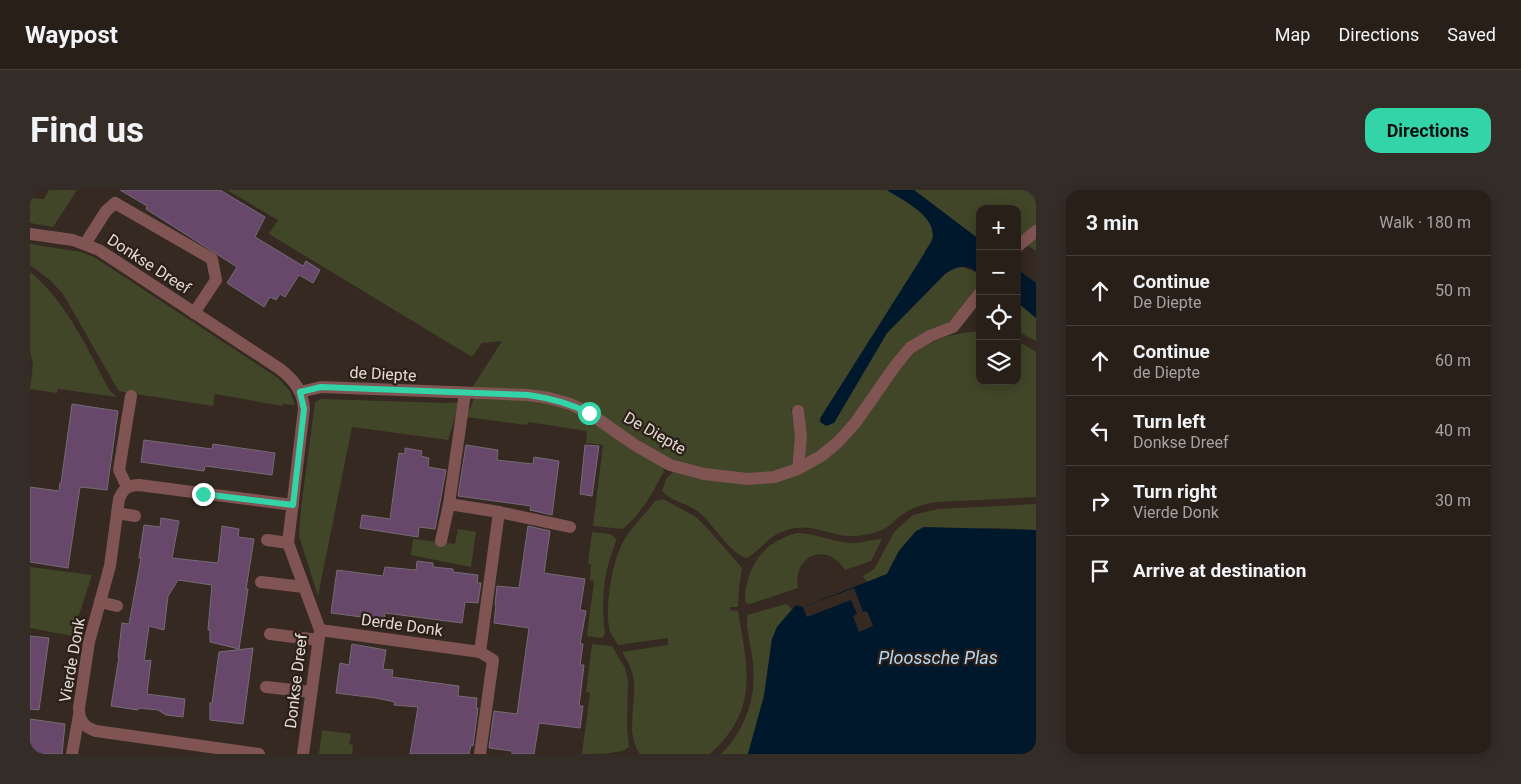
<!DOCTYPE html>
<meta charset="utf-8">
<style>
body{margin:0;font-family:Roboto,sans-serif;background:#342c26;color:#f1f3f6}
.controls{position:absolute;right:15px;top:15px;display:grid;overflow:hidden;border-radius:10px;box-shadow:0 2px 12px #0003}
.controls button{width:45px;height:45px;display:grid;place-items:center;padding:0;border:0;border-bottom:1px solid #443d38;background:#281f19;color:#f1f3f6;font:25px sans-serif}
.stop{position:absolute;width:15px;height:15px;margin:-11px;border:4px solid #33d4a8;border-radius:50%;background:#fff}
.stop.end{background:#33d4a8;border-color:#fff;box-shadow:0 1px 5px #0008}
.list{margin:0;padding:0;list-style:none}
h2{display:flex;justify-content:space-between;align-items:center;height:65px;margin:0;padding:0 20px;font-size:21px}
h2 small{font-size:16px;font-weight:400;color:#a5a2a2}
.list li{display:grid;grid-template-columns:32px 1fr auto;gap:15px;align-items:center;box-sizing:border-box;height:70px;padding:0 20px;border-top:1px solid #443d38}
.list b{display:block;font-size:19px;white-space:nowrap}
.list p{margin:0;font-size:16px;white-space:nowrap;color:#a5a2a2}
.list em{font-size:16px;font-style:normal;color:#a5a2a2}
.icon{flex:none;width:28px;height:28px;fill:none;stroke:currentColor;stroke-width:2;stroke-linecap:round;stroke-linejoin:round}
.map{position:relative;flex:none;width:1006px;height:564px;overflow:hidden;border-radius:15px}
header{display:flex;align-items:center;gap:30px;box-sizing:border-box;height:70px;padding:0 25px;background:#281f19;border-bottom:1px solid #443d38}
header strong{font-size:24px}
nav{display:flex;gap:28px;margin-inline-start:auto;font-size:18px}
.intro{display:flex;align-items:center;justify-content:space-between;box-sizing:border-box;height:120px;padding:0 30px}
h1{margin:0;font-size:35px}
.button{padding:12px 22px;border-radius:15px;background:#33d4a8;color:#111;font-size:18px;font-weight:700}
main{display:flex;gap:30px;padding:0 30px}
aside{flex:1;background:#281f19;border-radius:15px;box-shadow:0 2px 12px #0003}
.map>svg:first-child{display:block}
.green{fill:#414629}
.water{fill:#00182c}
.pier{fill:#352921}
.building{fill:#67486a;stroke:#756a76}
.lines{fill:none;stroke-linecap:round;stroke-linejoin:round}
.minor{stroke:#7f5452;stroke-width:12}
.route{stroke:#33d4a8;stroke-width:6}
.labels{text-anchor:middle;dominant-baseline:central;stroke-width:4.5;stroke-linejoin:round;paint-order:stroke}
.street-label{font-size:16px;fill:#e2d9d4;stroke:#2b1f17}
.water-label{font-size:18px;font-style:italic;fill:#b3d8f7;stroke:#2b1f17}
</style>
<header>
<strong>Waypost</strong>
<nav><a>Map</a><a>Directions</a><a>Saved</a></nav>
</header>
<div class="intro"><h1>Find us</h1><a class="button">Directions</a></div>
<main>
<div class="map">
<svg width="1006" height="564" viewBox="0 0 1006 564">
<rect width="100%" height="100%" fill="#352921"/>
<!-- green -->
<g class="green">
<polygon points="19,0 47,0 23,37 0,33 0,8 14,9"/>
<path d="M 197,0 L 857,0 C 872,10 909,27 902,50 C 900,54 896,59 894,64 L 789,230 L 804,232 L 857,143 L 915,84 C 933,72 932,79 950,83 L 950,96 L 924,127 L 913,137 L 899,142 L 804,247 L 788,262 L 773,271 L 771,216 L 761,219 L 766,245 L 762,276 L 743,282 L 719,284 L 675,280 L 641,270 L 561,220 L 442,198 L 472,151 L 452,153 L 442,167 L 239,44 L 248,30 Z"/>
<polygon points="884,0 1006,0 1006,61 987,48 987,19 950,19 950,50"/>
<polygon points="0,54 51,62 64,67 248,188 260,201 265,215 253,214 252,216 185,204 183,216 93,202 88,200 33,104 20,90 0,75"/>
<path d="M 0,82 C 38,113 57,159 80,201 L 87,207 L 28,199 L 27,203 L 0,199 L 3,174 L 0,161 Z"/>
<polygon points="987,112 1006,128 1006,151 987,141"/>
<path d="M 950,141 L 950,191 L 987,191 L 987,151 L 1006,162 L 1006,307 L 907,312 C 899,313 890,315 882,319 C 864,327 863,339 840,344 C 830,346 819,347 810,345 C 789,341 776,333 754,341 C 738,346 731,360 717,368 C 700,364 683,334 669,322 C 659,314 640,311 632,301 L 636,289 L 643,282 L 674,288 L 771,283 L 884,163 C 908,147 921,144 950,141 Z"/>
<path d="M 448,207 L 518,211 L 557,227 L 633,277 L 634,281 C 623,302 612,323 593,339 L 563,336 L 573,255 L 556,253 L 557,241 L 498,232 L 497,235 L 436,227 L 444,209 Z"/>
<polygon points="291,209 417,213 430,212 418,250 322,237 288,406 269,346 271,318 285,212"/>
<path d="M 633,309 L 666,327 L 677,338 L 712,378 L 709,398 L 708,417 L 700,417 L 700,420 L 708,421 C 718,479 729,520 680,564 L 610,564 C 594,542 608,511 603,487 C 602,478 597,470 592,462 L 638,455 L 638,448 L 588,455 C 586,451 582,446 580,441 C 574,421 582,373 592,354 C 600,338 615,325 625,311 Z"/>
<polygon points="1006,314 1006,340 965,338 886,341 869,361 857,384 837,392 833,386 844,379 865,341 883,325 908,319"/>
<polygon points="428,339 446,342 441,377 381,365 383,349 425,354"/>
<path d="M 562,342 L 580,344 L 586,349 C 585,357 581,364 579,372 C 572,396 572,419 575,444 L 572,448 L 557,446 L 564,391 L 560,390 L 561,374 L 558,374 Z"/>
<path d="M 767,343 C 786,343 803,352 821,353 C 831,354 842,349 852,349 L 841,371 L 815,380 C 798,351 762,365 768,398 L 720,414 L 717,414 L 715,411 C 716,376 733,352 767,343 Z"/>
<polygon points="0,377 62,385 42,446 0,438"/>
<path d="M 756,414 L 762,419 L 747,437 L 742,449 L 734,506 L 718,564 L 691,564 C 714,542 727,507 723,475 C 722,459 716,441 717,425 Z"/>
<path d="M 562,454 L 582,456 L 595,478 L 598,491 L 597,536 L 599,557 C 593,564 564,564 552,564 L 560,503 L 556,502 Z"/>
<polygon points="292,540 321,544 319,554 323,555 322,564 289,564"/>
</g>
<!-- water -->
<g class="water">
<path d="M 857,0 L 884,0 L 950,50 L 950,78 L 946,82 C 936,73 925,77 915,84 L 857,143 L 804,233 L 796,236 L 790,232 L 791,227 L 894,64 C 896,59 900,54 902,50 C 909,27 872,10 857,0 Z"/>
<polygon points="990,81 1006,93 1006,128 987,112 987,83"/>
<polygon points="894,337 1006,340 1006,564 718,564 734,506 742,449 747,437 766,415 773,417 857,384 869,361 886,341"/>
</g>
<!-- pier -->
<polygon class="pier" points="824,398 833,422 837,421 843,436 829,442 823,426 827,424 821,410 777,427 773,417"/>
<!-- building -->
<g class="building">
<polygon points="90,0 190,0 235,27 225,47 273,76 276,71 290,80 283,93 269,85 255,107 250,104 246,110 240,107 234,117 197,93 207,77 116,19 117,16"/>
<polygon points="42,214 88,221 77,300 50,297 38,378 0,372 0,297 29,301 30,293 31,293"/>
<polygon points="114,250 182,259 183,254 245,263 242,285 175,276 174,281 111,272"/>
<polygon points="436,255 468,260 467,270 503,274 504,267 529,271 522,325 500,320 501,316 428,306"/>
<polygon points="555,255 569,256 562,306 550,304"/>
<polygon points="375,258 392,261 391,266 399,268 398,277 416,280 405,339 389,337 388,347 330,338 332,325 360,329 369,263 375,264"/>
<polygon points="131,328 149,331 142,368 188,373 192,336 209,339 208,347 224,349 216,399 218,399 209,459 180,452 180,440 178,440 182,395 148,390 138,406 134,440 119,436 114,471 121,470 117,504 155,509 153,527 136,525 128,520 108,518 108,520 81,516 89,467 88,467 92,433 99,434 111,368 109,368 114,335 130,337"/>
<polygon points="498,336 520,341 514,383 555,389 550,420 556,421 550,454 553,454 550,475 554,475 549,516 553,516 550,538 509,533 504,564 482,564 482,561 459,558 464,521 487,524 499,438 464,433 466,415 465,415 467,396 489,398"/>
<polygon points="387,371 403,373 403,377 423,379 423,382 448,385 447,393 451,393 448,413 435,412 432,433 355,423 354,430 301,423 307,380 353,386 355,377 386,380"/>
<polygon points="0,446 19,448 9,520 0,519"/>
<polygon points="322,454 356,460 353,479 363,480 362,487 429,496 428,506 447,508 446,518 448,518 443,556 441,555 439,564 380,564 388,517 364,515 365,512 346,508 306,503 310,473 319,475"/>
<polygon points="223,458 213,534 180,530 180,513 182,513 189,462"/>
<polygon points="0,529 35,534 32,564 0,564"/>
</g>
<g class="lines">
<!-- minor -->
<g class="minor">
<path d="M 0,44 L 43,50 L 69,60 L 250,179 C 264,190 273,201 274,219 L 258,353 L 290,440 L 273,564"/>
<polyline points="55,54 76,21 85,13 182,69 186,90 164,123"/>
<polyline points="987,57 1006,41"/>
<polyline points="270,202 291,197 498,205 519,208 540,214 559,223 605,255 640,275 674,284 718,289 744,287 768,279 791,266 808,252 826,232 865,176 880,158 900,146 923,137 950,103"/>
<polyline points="768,221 771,246 768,279"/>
<polyline points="97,297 89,280 101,206"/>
<polyline points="419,314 469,322 540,337"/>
<polyline points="87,323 105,326"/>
<polyline points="237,350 258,353"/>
<polyline points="411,351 419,314 435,203"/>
<polyline points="231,392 274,397"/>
<polyline points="70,412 87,416"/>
<polyline points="290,440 450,462"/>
<polyline points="240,444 288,450"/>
<polyline points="236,497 281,502"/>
<polyline points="42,564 49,525"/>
<path d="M 229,564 L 66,541 C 54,537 49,531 49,518 L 59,452 L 80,376 L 89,309 C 93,299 98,295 109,295 L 263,315"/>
<polyline points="450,564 463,470 450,462 469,322"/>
</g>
</g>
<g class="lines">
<!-- route -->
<path class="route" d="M 173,304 L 263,315 L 274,219 L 270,202 L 291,197 L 498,205 C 520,208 539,213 559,223"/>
</g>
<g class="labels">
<!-- street labels -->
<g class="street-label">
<text transform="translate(119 74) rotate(33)">Donkse Dreef</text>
<text transform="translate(353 184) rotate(3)">de Diepte</text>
<text transform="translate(625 243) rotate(30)">De Diepte</text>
<text transform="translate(372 435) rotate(8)">Derde Donk</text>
<text transform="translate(42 470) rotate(-80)">Vierde Donk</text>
<text transform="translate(266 491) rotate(-83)">Donkse Dreef</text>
</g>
<!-- water labels -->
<g class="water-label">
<text x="908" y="467">Ploossche Plas</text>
</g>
</g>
</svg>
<div class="controls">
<button>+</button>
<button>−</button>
<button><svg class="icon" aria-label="locate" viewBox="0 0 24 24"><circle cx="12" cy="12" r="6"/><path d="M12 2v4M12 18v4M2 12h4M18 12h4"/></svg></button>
<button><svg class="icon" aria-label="layers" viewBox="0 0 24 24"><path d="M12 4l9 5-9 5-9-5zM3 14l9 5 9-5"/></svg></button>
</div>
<div class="stop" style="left:559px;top:223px"></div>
<div class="stop end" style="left:173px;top:304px"></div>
</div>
<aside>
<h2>3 min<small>Walk · 180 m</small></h2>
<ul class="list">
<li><svg class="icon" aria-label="ahead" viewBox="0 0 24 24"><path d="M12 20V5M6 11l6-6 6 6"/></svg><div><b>Continue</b><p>De Diepte</p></div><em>50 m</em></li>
<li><svg class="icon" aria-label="ahead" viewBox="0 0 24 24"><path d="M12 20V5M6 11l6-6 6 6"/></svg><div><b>Continue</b><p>de Diepte</p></div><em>60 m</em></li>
<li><svg class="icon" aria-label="left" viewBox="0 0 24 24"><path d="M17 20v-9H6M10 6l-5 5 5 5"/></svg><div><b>Turn left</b><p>Donkse Dreef</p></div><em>40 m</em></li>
<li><svg class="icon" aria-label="right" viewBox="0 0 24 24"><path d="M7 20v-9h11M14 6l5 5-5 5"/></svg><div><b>Turn right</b><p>Vierde Donk</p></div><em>30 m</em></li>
<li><svg class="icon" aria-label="arrive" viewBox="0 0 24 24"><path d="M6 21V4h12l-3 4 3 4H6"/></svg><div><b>Arrive at destination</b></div></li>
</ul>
</aside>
</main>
